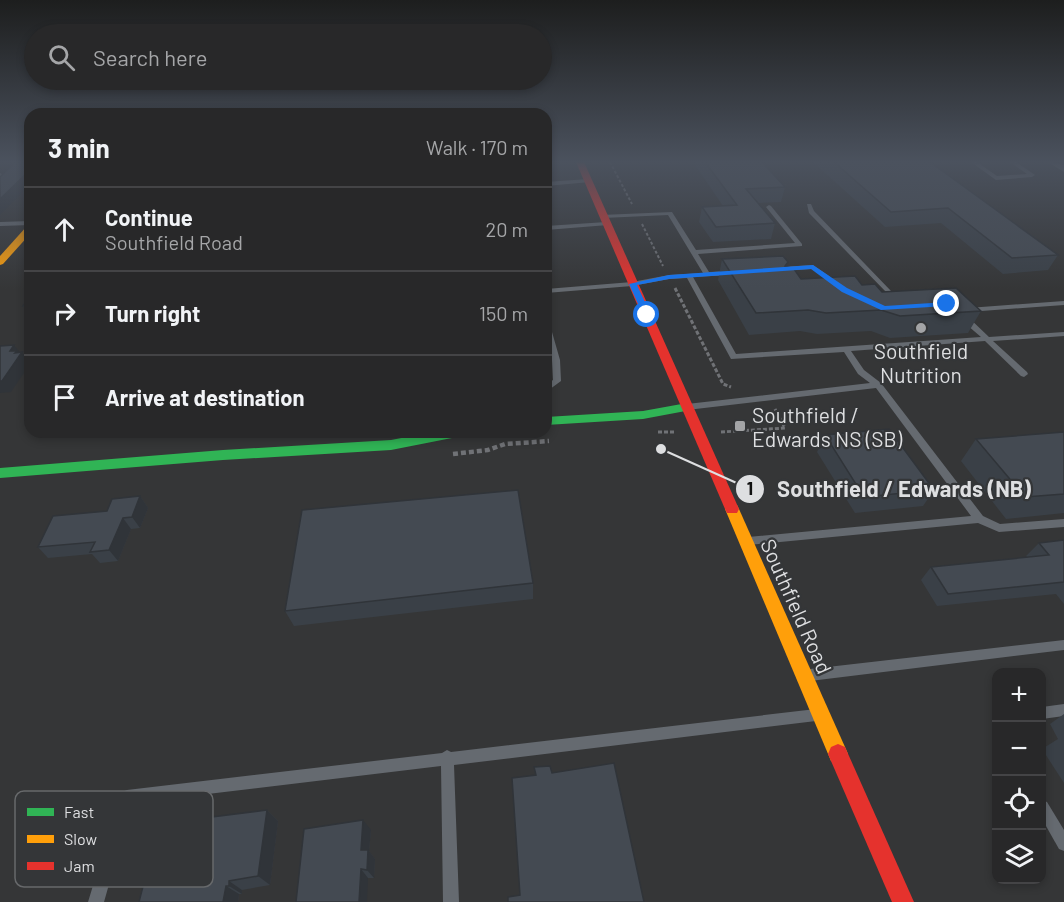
<!DOCTYPE html>
<meta charset="utf-8">
<style>
body{margin:0;font-family:Barlow,sans-serif;background:#343435;color:#f1f3f6}
.controls{position:absolute;right:18px;bottom:18px;display:grid;overflow:hidden;border-radius:12px;box-shadow:0 3px 9px #0003}
.controls button{width:54px;height:54px;display:grid;place-items:center;padding:0;border:0;border-bottom:2px solid #444446;background:#282829;color:#f1f3f6;font:30px sans-serif}
.stop{position:absolute;width:18px;height:18px;margin:-14px;border:4px solid #1a73e8;border-radius:50%;background:#fff}
.stop.end{background:#1a73e8;border-color:#fff;box-shadow:0 2px 6px #0008}
.list{margin:0;padding:0;list-style:none}
h2{display:flex;justify-content:space-between;align-items:center;height:78px;margin:0;padding:0 24px;font-size:26px}
h2 small{font-size:20px;font-weight:400;color:#a5a6a8}
.list li{display:grid;grid-template-columns:39px 1fr auto;gap:18px;align-items:center;box-sizing:border-box;height:84px;padding:0 24px;border-top:2px solid #444446}
.list b{display:block;font-size:22px;white-space:nowrap}
.list p{margin:0;font-size:20px;white-space:nowrap;color:#a5a6a8}
.list em{font-size:20px;font-style:normal;color:#a5a6a8}
.icon{flex:none;width:33px;height:33px;fill:none;stroke:currentColor;stroke-width:2;stroke-linecap:round;stroke-linejoin:round}
.map{position:relative;flex:none;width:1064px;height:902px;overflow:hidden}
.search{position:absolute;background:#282829;box-shadow:0 3px 9px #0003;left:24px;top:24px;width:528px;height:66px;display:flex;align-items:center;gap:15px;box-sizing:border-box;padding:0 21px;border-radius:33px;color:#a5a6a8;font-size:22px}
.panel{position:absolute;background:#282829;box-shadow:0 3px 9px #0003;left:24px;top:108px;width:528px;height:330px;border-radius:18px}
.map>svg:first-child{display:block}
.lines{fill:none;stroke-linecap:round;stroke-linejoin:round}
.path-far2{stroke:#707276;stroke-width:2;stroke-dasharray:3 2;stroke-linecap:butt}
.path-far1{stroke:#707276;stroke-width:3;stroke-dasharray:4 2;stroke-linecap:butt}
.path{stroke:#707276;stroke-width:4.5;stroke-dasharray:5 3;stroke-linecap:butt}
.lane{fill:#656a70;fill-rule:evenodd}
.street{fill:#656a70;fill-rule:evenodd}
.fast{fill:#30b455;fill-rule:evenodd}
.slow{fill:#ff9f0a;fill-rule:evenodd}
.jam{fill:#e5322d;fill-rule:evenodd}
.wall{fill:#3a4047}
.shaded-wall{fill:#303439}
.building{fill:#444a52;stroke:#303439;stroke-width:1.5}
.route{fill:#1a73e8}
.poi-dot{fill:#a3a4a6;stroke:#343638;stroke-width:2}
.labels{text-anchor:middle;dominant-baseline:central;stroke-width:4.5;stroke-linejoin:round;paint-order:stroke}
.poi-label{font-size:21px;fill:#dedfe1;stroke:#343638}
.street-label{font-size:21px;fill:#dedfe1;stroke:#343638}
.key{fill:#343638;stroke:#67696b;stroke-width:1.5}
.key-label{font-size:16px;fill:#dedfe1}
.leader{fill:none;stroke:#dedfe1;stroke-width:2}
.callout-dot{fill:#dedfe1;stroke:#343638;stroke-width:2}
.mark-label{font-size:18px;text-anchor:middle;font-weight:bold;fill:#111}
.callout-label{font-size:22px;text-anchor:middle;font-weight:bold;fill:#dedfe1;stroke:#343638;stroke-width:4.5;stroke-linejoin:round;paint-order:stroke}
</style>
<div class="map">
<svg width="1064" height="902" viewBox="0 0 1064 902">
<rect width="100%" height="100%" fill="#353637"/>
<g class="lines">
<!-- path-far2 -->
<g class="path-far2">
<polyline points="610,162 632,204"/>
<polyline points="642,224 663,266"/>
</g>
<!-- path-far1 -->
<g class="path-far1">
<polyline points="675,288 723,384 731,387"/>
<polyline points="658,432 675,432"/>
<polyline points="721,432 785,428 775,409"/>
</g>
<!-- path -->
<polyline class="path" points="453,454 488,450 505,444 549,441"/>
<!-- lane -->
<g class="lane">
<polygon points="971,162 977,162 997,176 1027,174 1010,162 1016,162 1035,175 1032,177 996,180"/>
<polygon points="0,173 8,178 0,185 0,180 2,178 0,177"/>
<polygon points="588,179 591,181 590,182 546,186 546,182"/>
<polygon points="807,204 811,204 814,211 891,291 891,293 887,293 809,213"/>
<polygon points="769,205 771,206 802,244 802,246 698,254 709,272 731,271 734,273 731,275 693,277 736,354 981,337 960,319 959,317 963,315 966,315 989,337 1064,332 1064,336 993,341 1027,372 1028,374 1024,377 1021,376 985,341 851,351 864,370 881,383 983,516 1000,524 1064,519 1064,527 999,532 978,523 748,545 744,544 743,541 744,538 748,537 971,516 876,388 687,410 683,407 687,404 870,383 858,374 844,352 731,359 687,278 669,279 632,286 546,293 546,289 632,282 669,275 703,273 668,215 603,218 601,217 601,215 672,212 696,250 795,243 766,207"/>
<polygon points="30,221 30,225 0,226 0,222"/>
<polygon points="606,222 608,223 608,225 546,230 546,226"/>
<polygon points="813,265 839,283 839,285 835,285 812,269 781,271 778,269 781,267"/>
<polygon points="1064,301 1064,305 968,312 964,310 968,308"/>
<polygon points="546,323 550,325 560,360 561,381 546,392 546,385 553,380 552,360 546,338"/>
<polygon points="1064,640 1064,650 810,681 806,679 804,675 806,671 810,669"/>
<polygon points="1064,704 1064,716 1042,719 1042,707"/>
<polygon points="816,709 820,711 822,715 820,719 816,721 454,765 459,902 443,902 441,766 132,803 104,902 88,902 120,797 122,792 127,790 442,753 447,750 451,752"/>
<polygon points="1042,800 1047,802 1064,830 1064,851 1059,849 1042,819"/>
</g>
<!-- street -->
<polygon class="street" points="1048,162 1064,165 1064,172"/>
<!-- fast -->
<g class="fast">
<polygon points="687,403 691,404 693,407 691,410 643,419 546,425 546,417 643,411"/>
<polygon points="433,432 464,432 457,437 391,450 223,460 0,478 0,468 223,450 391,440"/>
</g>
<!-- slow -->
<g class="slow">
<polygon points="30,225 30,234 3,264 0,265 0,256 27,226"/>
<polygon points="732,503 737,505 739,509 845,747 848,754 845,761 838,764 831,761 725,509 727,505"/>
</g>
<!-- jam -->
<g class="jam">
<polygon points="576,162 584,162 739,509 737,513 727,513 725,509"/>
<polygon points="838,744 845,747 914,902 892,902 828,754 831,747"/>
</g>
</g>
<!-- wall -->
<g class="wall">
<polygon points="693,162 762,162 785,187 781,202 758,203 775,223 771,239 713,242 699,222 702,207 723,206"/>
<polygon points="813,162 930,162 1058,255 1048,270 1003,274 941,223 885,227"/>
<polygon points="722,259 787,267 801,279 862,285 882,292 981,311 968,333 890,338 871,331 817,334 800,331 749,335 718,280"/>
<polygon points="30,293 30,315 29,316 23,306 29,299 27,297"/>
<polygon points="1064,432 1064,513 1006,519 961,461 976,439"/>
<polygon points="825,435 934,490 923,506 855,513 817,452"/>
<polygon points="140,496 148,508 140,528 131,529 118,561 100,563 92,554 48,558 38,547"/>
<polygon points="1064,540 1064,604 1056,594 937,606 921,580 931,567 1027,557 1026,556 1039,543"/>
<polygon points="533,583 533,599 294,626 285,611"/>
<polygon points="1064,714 1064,783 1042,749 1058,739 1050,724"/>
<polygon points="267,810 278,821 270,885 242,890 242,894 239,894 238,902 139,902 211,817"/>
<polygon points="371,830 369,851 375,859 374,878 368,878 296,902"/>
</g>
<!-- shaded-wall -->
<g class="shaded-wall">
<polygon points="30,170 30,185 0,215 0,199"/>
<polygon points="14,345 21,354 22,352 30,364 11,392 0,393 0,381 10,351"/>
<polygon points="140,496 148,508 140,528 132,517"/>
<polygon points="123,518 131,529 118,561 109,550"/>
<polygon points="267,810 278,821 270,885 258,876"/>
<polygon points="205,812 218,823 203,818"/>
<polygon points="363,820 371,830 369,851 375,859 374,878 367,870 361,850"/>
<polygon points="361,869 368,878 367,902 359,902"/>
<polygon points="229,881 242,890 242,894 229,886"/>
<polygon points="226,886 239,894 238,902 223,902"/>
</g>
<!-- building -->
<g class="building">
<polygon points="15,162 30,162 30,170 0,199 0,177"/>
<polygon points="705,162 762,162 785,187 746,189 775,223 716,227 702,207 737,205"/>
<polygon points="834,162 930,162 1058,255 1012,258 948,208 891,212"/>
<polygon points="783,256 788,262 785,266 794,269 801,279 855,276 862,285 875,284 882,292 956,288 981,311 900,316 881,310 826,313 808,310 756,313 722,259"/>
<polygon points="30,297 30,306 23,306"/>
<polygon points="14,345 10,351 17,351 15,353 22,352 2,381 0,381 0,346"/>
<polygon points="889,429 934,490 864,497 825,435"/>
<polygon points="1064,432 1064,494 1025,497 976,439"/>
<polygon points="518,490 533,583 285,611 302,510"/>
<polygon points="140,496 132,517 123,518 109,550 90,552 95,542 38,547 53,516 107,511 112,499"/>
<polygon points="1064,540 1064,582 948,594 931,567 1049,555 1039,543"/>
<polygon points="614,763 644,902 508,902 508,897 520,895 512,778 536,775 534,767 550,766 552,773"/>
<polygon points="267,810 258,876 229,881 229,886 226,886 223,902 139,902 159,824 185,821 186,814 205,812 203,818"/>
<polygon points="363,820 361,850 368,850 367,870 361,869 359,902 296,902 304,829"/>
</g>
<!-- sky -->
<linearGradient id="sky" x2="0" y2="1"><stop stop-color="#1d1e1e"/><stop offset="0.56" stop-color="#4b525e"/><stop offset="1" stop-color="#4b525e" stop-opacity="0"/></linearGradient>
<rect width="1064" height="289" fill="url(#sky)"/>
<!-- route -->
<polygon class="route" points="813,265 847,288 885,306 947,302 951,304 947,306 881,310 842,292 811,269 669,279 637,285 651,315 647,318 643,315 629,284 669,275"/>
<!-- markers -->
<g class="poi-dot">
<circle cx="921" cy="328" r="6"/>
<rect x="734" y="420" width="12" height="12" rx="3"/>
</g>
<g class="labels">
<!-- poi labels -->
<g class="poi-label">
<text x="921" y="350">Southfield<tspan x="921" dy="24">Nutrition</tspan></text>
<text x="752" y="414" text-anchor="start">Southfield /<tspan x="752" dy="24">Edwards NS (SB)</tspan></text>
</g>
<!-- street labels -->
<g class="street-label">
<text transform="translate(797 606) rotate(66)">Southfield Road</text>
</g>
</g>
<!-- legend -->
<rect x="15" y="791" width="198" height="96" rx="9" class="key"/>
<rect x="27" y="808" width="27" height="8" fill="#30b455"/>
<rect x="27" y="835" width="27" height="8" fill="#ff9f0a"/>
<rect x="27" y="862" width="27" height="8" fill="#e5322d"/>
<g class="key-label">
<text x="64" y="818">Fast</text>
<text x="64" y="845">Slow</text>
<text x="64" y="872">Jam</text>
</g>
<!-- callouts -->
<path class="leader" d="M661 449L750 489"/>
<g class="callout-dot">
<circle cx="661" cy="449" r="6"/>
<circle cx="750" cy="489" r="15"/>
</g>
<g class="mark-label">
<text x="750" y="495">1</text>
</g>
<g class="callout-label">
<text x="904" y="497">Southfield / Edwards (NB)</text>
</g>
</svg>
<div class="controls">
<button>+</button>
<button>−</button>
<button><svg class="icon" aria-label="locate" viewBox="0 0 24 24"><circle cx="12" cy="12" r="6"/><path d="M12 2v4M12 18v4M2 12h4M18 12h4"/></svg></button>
<button><svg class="icon" aria-label="layers" viewBox="0 0 24 24"><path d="M12 4l9 5-9 5-9-5zM3 14l9 5 9-5"/></svg></button>
</div>
<div class="stop" style="left:647px;top:315px"></div>
<div class="stop end" style="left:947px;top:304px"></div>
<div class="search"><svg class="icon" aria-label="search" viewBox="0 0 24 24"><circle cx="10" cy="10" r="6"/><path d="M15 15l6 6"/></svg>Search here</div>
<section class="panel">
<h2>3 min<small>Walk · 170 m</small></h2>
<ul class="list">
<li><svg class="icon" aria-label="ahead" viewBox="0 0 24 24"><path d="M12 20V5M6 11l6-6 6 6"/></svg><div><b>Continue</b><p>Southfield Road</p></div><em>20 m</em></li>
<li><svg class="icon" aria-label="right" viewBox="0 0 24 24"><path d="M7 20v-9h11M14 6l5 5-5 5"/></svg><div><b>Turn right</b></div><em>150 m</em></li>
<li><svg class="icon" aria-label="arrive" viewBox="0 0 24 24"><path d="M6 21V4h12l-3 4 3 4H6"/></svg><div><b>Arrive at destination</b></div></li>
</ul>
</section>
</div>
